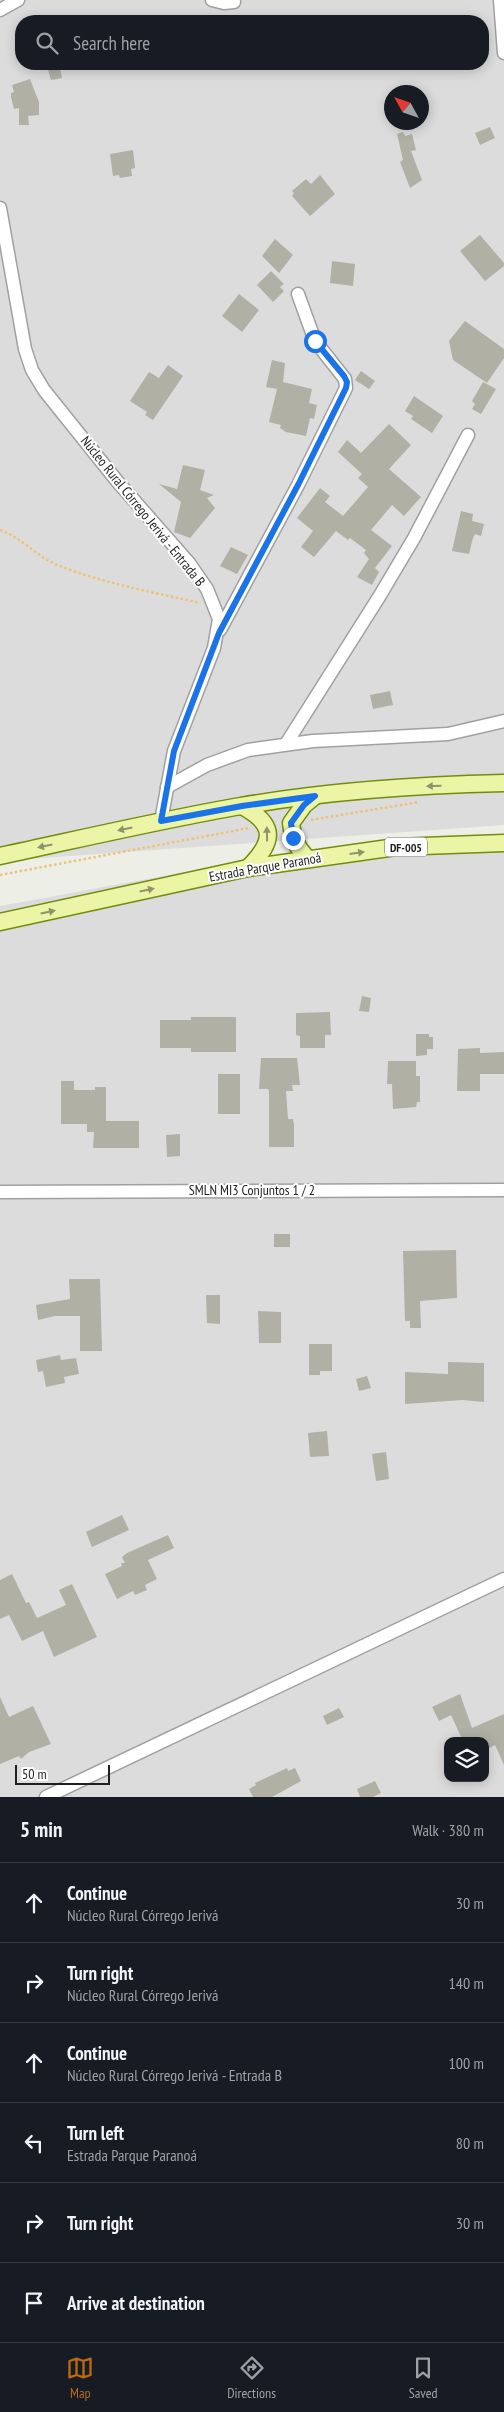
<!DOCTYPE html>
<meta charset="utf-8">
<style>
body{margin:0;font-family:"PT Sans Narrow",sans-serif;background:#242831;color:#f1f3f6}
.controls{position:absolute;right:15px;bottom:15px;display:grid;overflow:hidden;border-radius:10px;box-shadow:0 2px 12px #0003}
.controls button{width:45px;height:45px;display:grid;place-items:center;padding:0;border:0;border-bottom:1px solid #363941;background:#171b24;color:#f1f3f6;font:25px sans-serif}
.compass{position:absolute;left:384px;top:85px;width:45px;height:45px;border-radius:50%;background:#171b24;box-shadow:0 2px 12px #0003;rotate:310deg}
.scale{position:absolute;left:15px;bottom:12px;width:95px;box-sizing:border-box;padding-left:5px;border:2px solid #1f1f1f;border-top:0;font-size:14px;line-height:18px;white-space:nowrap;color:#1f1f1f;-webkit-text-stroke:4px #fff;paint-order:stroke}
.stop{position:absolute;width:15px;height:15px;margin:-11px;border:4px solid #1a73e8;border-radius:50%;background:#fff}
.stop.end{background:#1a73e8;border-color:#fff;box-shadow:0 1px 5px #0008}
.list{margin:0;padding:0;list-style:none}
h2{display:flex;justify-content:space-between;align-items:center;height:65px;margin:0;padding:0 20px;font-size:21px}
h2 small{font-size:16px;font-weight:400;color:#9ea1a6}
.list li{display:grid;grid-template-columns:32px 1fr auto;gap:15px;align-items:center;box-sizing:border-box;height:80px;padding:0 20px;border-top:1px solid #363941}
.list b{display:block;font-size:19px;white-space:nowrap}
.list p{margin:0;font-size:16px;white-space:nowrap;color:#9ea1a6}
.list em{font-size:16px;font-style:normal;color:#9ea1a6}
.icon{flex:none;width:28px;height:28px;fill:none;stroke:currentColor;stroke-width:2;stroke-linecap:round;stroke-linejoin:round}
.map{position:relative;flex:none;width:504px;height:1797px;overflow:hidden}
.search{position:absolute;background:#171b24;box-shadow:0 2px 12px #0003;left:15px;right:15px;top:15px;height:55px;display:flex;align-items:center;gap:12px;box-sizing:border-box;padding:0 18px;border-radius:20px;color:#9ea1a6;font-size:19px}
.sheet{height:545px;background:#171b24}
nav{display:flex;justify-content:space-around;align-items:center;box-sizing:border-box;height:70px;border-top:1px solid #363941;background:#171b24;font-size:14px;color:#9ea1a6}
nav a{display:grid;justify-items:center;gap:2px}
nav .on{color:#bb6b12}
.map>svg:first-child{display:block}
.residential{fill:#dddcdc;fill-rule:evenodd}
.building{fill:#b1b0a5}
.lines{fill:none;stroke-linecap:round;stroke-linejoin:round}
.minor-casing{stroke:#a0a0a0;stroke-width:15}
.major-casing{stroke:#738c0d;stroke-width:19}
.path{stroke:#edc278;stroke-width:2.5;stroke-dasharray:2.5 2.5;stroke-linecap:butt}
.minor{stroke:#fff;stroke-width:12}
.major{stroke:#ecf4a6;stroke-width:16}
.oneway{fill:#909469}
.route{stroke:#1a73e8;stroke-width:6}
.labels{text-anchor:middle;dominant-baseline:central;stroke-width:4;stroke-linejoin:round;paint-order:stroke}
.shield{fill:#fff;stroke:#626262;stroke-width:1}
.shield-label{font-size:12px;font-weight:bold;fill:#1f1f1f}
.street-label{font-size:14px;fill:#1f1f1f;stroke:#fff}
</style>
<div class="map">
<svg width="504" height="1797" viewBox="0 0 504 1797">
<rect width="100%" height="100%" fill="#edefe6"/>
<!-- residential -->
<g class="residential">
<path d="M 0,0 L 504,0 L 504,825 L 0,861 ZM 21,21 L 483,21 L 483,64 L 21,64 ZM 392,92 L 422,92 L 422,122 L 392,122 Z"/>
<path d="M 504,841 L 504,1797 L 0,1797 L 0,906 L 299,851 ZM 448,1741 L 485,1741 L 485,1778 L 448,1778 Z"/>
</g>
<!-- building -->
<g class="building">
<polygon points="60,68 62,78 51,80 48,70"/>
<polygon points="30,79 39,102 39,115 28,116 29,125 19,125 19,108 14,109 11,97 11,93 14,92 12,85"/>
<polygon points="490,127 495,138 480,145 475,133"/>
<polygon points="403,132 405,136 412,134 416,150 411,151 422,180 410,188 400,162 403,160 397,134"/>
<polygon points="133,150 135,168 131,169 132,176 120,178 119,175 113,176 110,154"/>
<polygon points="320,175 335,194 310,216 292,196 294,193 292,191 306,179 311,184"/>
<polygon points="480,235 504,263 504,266 485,281 460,251"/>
<polygon points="275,239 293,255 279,273 262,256"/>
<polygon points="332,261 355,264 353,286 330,283"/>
<polygon points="271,271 284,284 280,287 284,291 273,302 257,285"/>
<polygon points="239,294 259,310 242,332 222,316"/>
<polygon points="465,321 504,349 504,358 487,383 453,360 449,341"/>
<polygon points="272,360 285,363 283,382 312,389 309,403 317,405 314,419 310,418 306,436 286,432 280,428 281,425 269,422 277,389 266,387"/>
<polygon points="168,365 183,376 153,420 145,415 147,412 130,401 149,372 159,378"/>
<polygon points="361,371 375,381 369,389 355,380"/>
<polygon points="483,382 496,389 481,414 472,409 475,404 472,401"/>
<polygon points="414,396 443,416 432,433 411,419 413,416 405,411"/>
<polygon points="389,424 411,445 389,469 421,497 404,516 392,505 371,530 392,546 375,568 379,572 372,585 357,577 369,559 364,553 366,550 350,538 348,540 336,531 314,557 301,547 313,531 297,518 320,488 330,496 325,502 343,516 368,487 358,478 362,474 338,452 347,440 361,453"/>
<polygon points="183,465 205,470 200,490 214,495 207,498 215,508 190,538 174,532 181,502 159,484 177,489"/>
<polygon points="461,511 473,514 472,521 484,524 481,536 475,534 473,538 469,554 452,551"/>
<polygon points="231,547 248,555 237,574 220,566"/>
<polygon points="390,691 393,705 373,709 370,695"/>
<polygon points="362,996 371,998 369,1012 359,1011"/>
<polygon points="330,1012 331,1035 325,1035 325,1048 300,1048 300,1036 296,1035 296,1013"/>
<polygon points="191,1017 236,1017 236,1052 191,1052 191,1048 160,1048 160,1020 191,1020"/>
<polygon points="416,1034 429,1034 429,1037 433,1037 433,1049 427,1049 427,1055 416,1056"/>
<polygon points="480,1048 480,1053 504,1052 504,1074 480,1074 480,1091 457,1091 458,1049"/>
<polygon points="261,1058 297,1058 300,1085 292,1085 293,1091 286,1091 288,1119 293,1119 294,1125 294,1147 269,1147 269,1091 268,1089 259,1089"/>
<polygon points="388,1061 416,1061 416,1076 420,1076 420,1102 417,1102 416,1107 393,1109 392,1084 387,1084"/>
<rect x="218" y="1074" width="22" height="40"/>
<polygon points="61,1081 74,1081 74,1090 95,1090 95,1087 106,1087 106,1121 139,1121 139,1148 93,1148 94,1132 87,1132 87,1124 61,1124"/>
<polygon points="180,1134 180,1156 167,1157 166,1135"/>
<rect x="274" y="1234" width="16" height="13"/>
<polygon points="456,1250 457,1298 420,1301 421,1328 410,1328 410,1321 405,1321 403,1251"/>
<polygon points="69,1279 100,1279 102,1351 80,1351 80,1316 55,1316 38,1320 36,1305 70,1299"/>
<polygon points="206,1295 220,1295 220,1324 207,1323"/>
<polygon points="258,1311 281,1312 281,1343 259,1343"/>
<polygon points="309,1344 332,1344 332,1371 320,1371 320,1375 309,1375"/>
<polygon points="60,1355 61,1360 76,1358 79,1374 64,1377 65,1383 46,1387 43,1371 38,1372 36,1360"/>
<polygon points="448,1362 484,1363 484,1402 463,1400 405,1404 405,1372 448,1374"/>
<polygon points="367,1376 371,1388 359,1391 356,1379"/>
<polygon points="327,1431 329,1456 310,1457 308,1433"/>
<polygon points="386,1452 389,1479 376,1481 372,1454"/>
<polygon points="122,1515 129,1530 92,1547 86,1532"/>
<polygon points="168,1535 174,1548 148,1560 157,1579 145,1585 147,1590 135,1595 133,1591 117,1599 105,1574 122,1566 121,1563 125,1563 122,1557 127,1553"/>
<polygon points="12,1574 26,1603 29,1602 37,1618 66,1605 59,1590 72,1584 97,1637 54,1657 43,1631 22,1641 9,1615 0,1619 0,1580"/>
<polygon points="460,1694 472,1728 504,1714 504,1765 495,1745 485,1750 485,1741 463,1741 451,1715 439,1721 432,1707"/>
<polygon points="0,1697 9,1717 33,1706 51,1744 29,1752 21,1759 19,1756 0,1764"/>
<polygon points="339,1708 344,1717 327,1725 323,1716"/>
<polygon points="287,1768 288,1771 295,1768 301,1781 272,1797 253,1797 249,1789 256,1785 255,1783"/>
<polygon points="375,1781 381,1793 373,1797 360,1797 357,1789"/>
</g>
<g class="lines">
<defs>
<g id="minor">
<polyline points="212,0 224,3 234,2"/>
<polyline points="500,0 504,53"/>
<polyline points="0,10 18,0"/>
<polyline points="0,208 25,349 32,370 44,390 117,481 189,563 207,589 219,619 214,648 174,751 161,821"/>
<polyline points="220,630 298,485 346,388 345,379 315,341 298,294"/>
<polyline points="286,744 379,597 414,538 468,435"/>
<polyline points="167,787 207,765 248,750 313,741 448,734 504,721"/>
<polyline points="0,1192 504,1190"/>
<polyline points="46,1797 504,1579"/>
</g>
<g id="major">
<path d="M 242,806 C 277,825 274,842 248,868"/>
<path d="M 0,856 C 80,839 160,820 241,806 C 327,791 416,785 504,783"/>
<path d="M 308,859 C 297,848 293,839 291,823 L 304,805 L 315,796"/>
<polyline points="0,922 248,868 396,847 504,843"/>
</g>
</defs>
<!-- minor casing -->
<use href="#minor" class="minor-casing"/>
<!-- major casing -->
<use href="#major" class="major-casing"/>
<!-- path -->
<g class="path">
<path d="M 0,530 C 21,537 35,555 55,564 C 101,583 152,592 200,603"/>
<polyline points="311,820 419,802"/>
<polyline points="0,875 249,828"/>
</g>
<!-- minor -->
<use href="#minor" class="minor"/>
<!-- major -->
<use href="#major" class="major"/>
</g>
<!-- one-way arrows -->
<defs><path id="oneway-solid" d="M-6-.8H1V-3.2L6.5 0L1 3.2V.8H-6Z" transform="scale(1.25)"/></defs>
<g class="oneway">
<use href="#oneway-solid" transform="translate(434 786) rotate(178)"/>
<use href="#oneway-solid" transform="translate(125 829) rotate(168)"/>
<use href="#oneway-solid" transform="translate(267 834) rotate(-91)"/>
<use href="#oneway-solid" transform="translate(45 846) rotate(168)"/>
<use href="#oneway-solid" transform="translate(357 853) rotate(-8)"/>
<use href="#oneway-solid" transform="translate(147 890) rotate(-12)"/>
<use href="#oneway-solid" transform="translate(48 912) rotate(-12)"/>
</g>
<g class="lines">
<!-- route -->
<polyline class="route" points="293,838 291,823 304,805 315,796 242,806 161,821 174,751 219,633 298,485 346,388 347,382 344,376 315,341"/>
</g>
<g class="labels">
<!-- shield labels -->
<rect class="shield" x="385" y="837.5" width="42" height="19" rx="4"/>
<g class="shield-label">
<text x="406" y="847">DF-005</text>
</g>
<!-- street labels -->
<g class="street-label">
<text transform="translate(143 511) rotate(51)">Núcleo Rural Córrego Jerivá - Entrada B</text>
<text transform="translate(265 867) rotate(-10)">Estrada Parque Paranoá</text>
<text x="252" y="1190">SMLN MI3 Conjuntos 1 / 2</text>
</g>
</g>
</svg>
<div class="controls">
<button><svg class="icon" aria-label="layers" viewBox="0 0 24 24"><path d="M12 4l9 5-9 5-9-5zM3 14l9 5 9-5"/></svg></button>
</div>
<svg class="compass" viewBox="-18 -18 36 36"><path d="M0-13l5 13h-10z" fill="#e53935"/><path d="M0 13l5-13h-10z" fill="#9ea1a6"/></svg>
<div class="scale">50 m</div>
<div class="stop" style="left:315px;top:341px"></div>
<div class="stop end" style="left:293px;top:838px"></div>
<div class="search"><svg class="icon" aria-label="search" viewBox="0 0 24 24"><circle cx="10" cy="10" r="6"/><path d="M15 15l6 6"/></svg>Search here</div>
</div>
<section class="sheet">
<h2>5 min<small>Walk · 380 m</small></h2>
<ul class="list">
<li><svg class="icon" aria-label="ahead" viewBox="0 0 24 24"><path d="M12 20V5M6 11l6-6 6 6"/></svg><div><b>Continue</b><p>Núcleo Rural Córrego Jerivá</p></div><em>30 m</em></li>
<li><svg class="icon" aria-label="right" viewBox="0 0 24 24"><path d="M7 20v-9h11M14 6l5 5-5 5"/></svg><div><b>Turn right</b><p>Núcleo Rural Córrego Jerivá</p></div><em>140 m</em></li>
<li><svg class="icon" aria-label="ahead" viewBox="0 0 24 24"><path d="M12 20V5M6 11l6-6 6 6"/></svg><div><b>Continue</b><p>Núcleo Rural Córrego Jerivá - Entrada B</p></div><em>100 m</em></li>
<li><svg class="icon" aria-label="left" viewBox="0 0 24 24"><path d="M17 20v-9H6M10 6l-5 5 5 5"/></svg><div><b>Turn left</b><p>Estrada Parque Paranoá</p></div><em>80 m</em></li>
<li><svg class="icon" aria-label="right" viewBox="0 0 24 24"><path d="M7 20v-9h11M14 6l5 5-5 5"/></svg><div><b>Turn right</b></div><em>30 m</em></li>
<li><svg class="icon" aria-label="arrive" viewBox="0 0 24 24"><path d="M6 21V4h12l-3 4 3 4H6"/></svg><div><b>Arrive at destination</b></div></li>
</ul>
</section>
<nav>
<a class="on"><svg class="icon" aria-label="map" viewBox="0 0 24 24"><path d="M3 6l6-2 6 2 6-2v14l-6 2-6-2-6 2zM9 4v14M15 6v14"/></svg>Map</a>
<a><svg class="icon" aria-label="directions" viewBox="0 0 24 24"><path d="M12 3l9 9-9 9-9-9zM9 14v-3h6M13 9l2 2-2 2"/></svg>Directions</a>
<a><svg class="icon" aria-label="saved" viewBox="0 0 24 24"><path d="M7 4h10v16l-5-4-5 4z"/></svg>Saved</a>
</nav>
